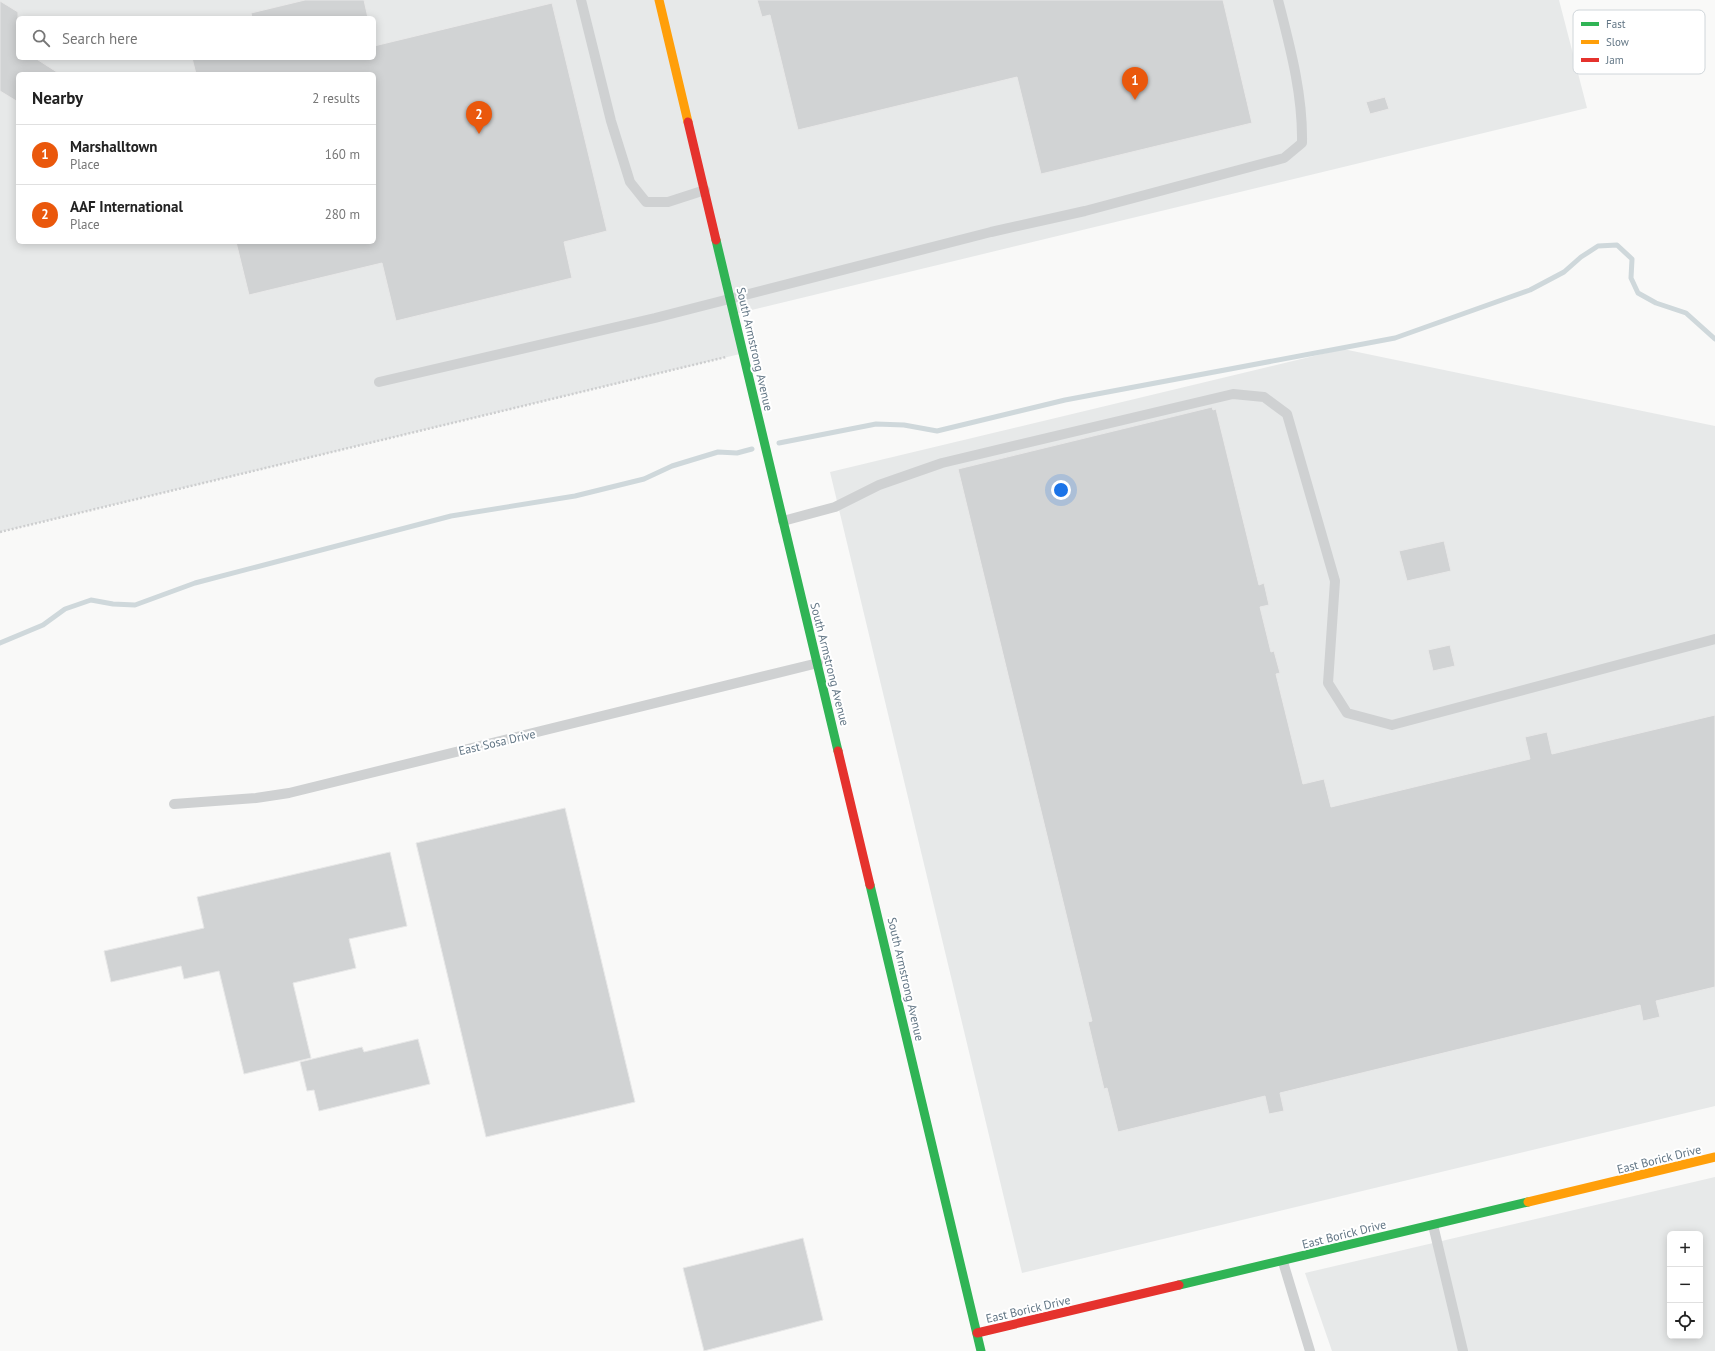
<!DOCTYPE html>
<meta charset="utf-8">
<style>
body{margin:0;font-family:"PT Sans",sans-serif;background:#f6f6f6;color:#222}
.controls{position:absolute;right:12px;bottom:12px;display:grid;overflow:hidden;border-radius:6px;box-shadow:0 2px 10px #0003}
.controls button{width:36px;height:36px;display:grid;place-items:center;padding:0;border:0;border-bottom:1px solid #e0e0e0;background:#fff;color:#222;font:20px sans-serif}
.you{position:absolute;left:1061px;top:490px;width:14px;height:14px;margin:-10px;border:3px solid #fff;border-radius:50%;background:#1a73e8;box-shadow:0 0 0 6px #1a73e833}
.badge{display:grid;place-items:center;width:26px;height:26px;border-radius:50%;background:#ea580c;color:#fff;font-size:13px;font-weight:700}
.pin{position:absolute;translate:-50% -33px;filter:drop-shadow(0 1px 2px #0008)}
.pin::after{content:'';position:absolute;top:21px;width:14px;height:12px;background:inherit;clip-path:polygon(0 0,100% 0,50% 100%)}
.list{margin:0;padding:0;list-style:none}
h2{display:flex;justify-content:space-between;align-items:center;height:52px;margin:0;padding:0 16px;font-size:17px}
h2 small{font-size:13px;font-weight:400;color:#767676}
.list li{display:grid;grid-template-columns:26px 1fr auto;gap:12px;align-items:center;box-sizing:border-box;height:60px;padding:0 16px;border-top:1px solid #e0e0e0}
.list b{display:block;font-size:15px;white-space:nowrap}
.list p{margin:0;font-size:13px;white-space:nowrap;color:#767676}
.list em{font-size:13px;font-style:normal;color:#767676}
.icon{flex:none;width:22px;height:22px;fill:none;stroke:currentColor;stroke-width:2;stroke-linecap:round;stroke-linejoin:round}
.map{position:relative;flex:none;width:1715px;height:1351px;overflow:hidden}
.search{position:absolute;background:#fff;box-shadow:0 2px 10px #0003;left:16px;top:16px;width:360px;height:44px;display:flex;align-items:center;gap:10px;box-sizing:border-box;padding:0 14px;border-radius:6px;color:#767676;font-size:15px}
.panel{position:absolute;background:#fff;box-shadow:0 2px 10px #0003;left:16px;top:72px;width:360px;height:172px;border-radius:6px}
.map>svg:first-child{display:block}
.built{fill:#e7e9e9;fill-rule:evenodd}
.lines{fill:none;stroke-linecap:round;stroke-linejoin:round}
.stream{stroke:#cfd8db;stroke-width:5}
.building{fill:#d1d3d4;stroke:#e8e8e8}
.path{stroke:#cdcecf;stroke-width:2.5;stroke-dasharray:2 2;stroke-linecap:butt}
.lane{stroke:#cfd1d2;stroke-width:10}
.fast{stroke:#30b455;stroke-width:9}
.slow{stroke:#ff9f0a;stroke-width:9}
.jam{stroke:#e5322d;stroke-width:9}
.labels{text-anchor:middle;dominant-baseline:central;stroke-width:4;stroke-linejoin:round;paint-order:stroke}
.street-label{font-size:12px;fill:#627685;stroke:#fff}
.key{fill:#fff;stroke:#d0d6da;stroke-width:1}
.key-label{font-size:11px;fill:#627685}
</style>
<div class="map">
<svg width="1715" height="1351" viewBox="0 0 1715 1351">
<rect width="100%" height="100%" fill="#f9f9f8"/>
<!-- built -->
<g class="built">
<path d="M 0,0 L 1559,0 L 1587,108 L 735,314 L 744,353 L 0,532 ZM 18,18 L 374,18 L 374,58 L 18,58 ZM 18,74 L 374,74 L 374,242 L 18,242 Z"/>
<polygon points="1343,349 1715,426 1715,1106 1022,1273 830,472"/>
<path d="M 1715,1177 L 1715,1351 L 1332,1351 L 1305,1273 ZM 1670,1234 L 1700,1234 L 1700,1336 L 1670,1336 Z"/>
</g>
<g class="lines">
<!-- stream -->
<g class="stream">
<polyline points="779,443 876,424 904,425 937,431 1065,400 1395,338 1530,290 1564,272 1581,257 1598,246 1617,245 1632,259 1631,278 1638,293 1656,303 1686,313 1715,339"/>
<polyline points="0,643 43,625 65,609 91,600 113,604 135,605 195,583 451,516 575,496 644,479 672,466 718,452 737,453 752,449"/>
</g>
</g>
<!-- building -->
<g class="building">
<polygon points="305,0 364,0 368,18 252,18 251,13"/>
<polygon points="757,0 1223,0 1252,123 1041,174 1017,77 798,130 770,15 762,17"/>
<polygon points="0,1 18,12 18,58 35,58 60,74 18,74 18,102 0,91"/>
<polygon points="552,3 607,231 564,242 572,278 396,321 382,263 249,295 236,242 374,242 374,74 196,74 192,58 374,58 374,46"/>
<polygon points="1385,97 1389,109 1370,114 1366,102"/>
<polygon points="1212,407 1213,410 1216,409 1259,585 1264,583 1269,605 1260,607 1271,652 1274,651 1280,673 1276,674 1303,784 1324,779 1331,807 1530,759 1525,737 1547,732 1552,754 1715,715 1715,987 1656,1001 1660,1017 1643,1021 1640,1005 1280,1093 1284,1111 1269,1114 1265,1096 1118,1132 1107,1088 1104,1089 1088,1022 1092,1021 958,469"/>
<polygon points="1444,541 1451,571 1407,581 1399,551"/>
<polygon points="1450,645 1455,666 1433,671 1428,650"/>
<polygon points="565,808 635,1102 486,1137 416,843"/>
<polygon points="390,852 407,926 349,939 356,968 293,983 311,1058 244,1074 219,971 184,979 181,966 111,982 104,951 204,928 197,897"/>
<polygon points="418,1039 430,1084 319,1111 314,1090 307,1091 300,1062 362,1047 364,1052"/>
<polygon points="803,1238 823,1320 704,1351 683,1268"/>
</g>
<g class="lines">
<!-- path -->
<polyline class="path" points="0,532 726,357"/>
<!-- lane -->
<g class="lane">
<polyline points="581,0 611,121 630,182 646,202 668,202 705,190"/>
<path d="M 379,382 L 655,318 L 991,232 L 1085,211 L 1284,158 L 1302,143 C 1303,94 1290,47 1278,0"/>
<polyline points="783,521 835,507 879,485 942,463 1233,394 1264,397 1287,414 1335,581 1328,683 1347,713 1392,725 1715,639"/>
<polyline points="174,804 256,798 289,793 818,663"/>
<polyline points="1433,1225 1463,1351"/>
<polyline points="1283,1262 1310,1351"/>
</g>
<!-- fast -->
<g class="fast">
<polyline points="716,240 838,751"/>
<polyline points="870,885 981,1351"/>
<polyline points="1179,1285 1528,1202"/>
</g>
<!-- slow -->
<g class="slow">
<polyline points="659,0 688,122"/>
<polyline points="1528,1202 1715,1157"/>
</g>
<!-- jam -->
<g class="jam">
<polyline points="688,122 716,240"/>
<polyline points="838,751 870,885"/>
<polyline points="977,1333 1179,1285"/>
</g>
</g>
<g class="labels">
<!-- street labels -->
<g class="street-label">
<text transform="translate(755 349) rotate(77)">South Armstrong Avenue</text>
<text transform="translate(830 664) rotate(76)">South Armstrong Avenue</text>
<text transform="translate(497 742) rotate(-13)">East Sosa Drive</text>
<text transform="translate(906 979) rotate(77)">South Armstrong Avenue</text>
<text transform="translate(1659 1159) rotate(-14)">East Borick Drive</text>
<text transform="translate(1344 1234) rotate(-14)">East Borick Drive</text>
<text transform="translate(1028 1309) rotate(-13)">East Borick Drive</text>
</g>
</g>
<!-- legend -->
<rect x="1573" y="10" width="132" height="64" rx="6" class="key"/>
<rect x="1581" y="22" width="18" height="4" fill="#30b455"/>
<rect x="1581" y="40" width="18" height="4" fill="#ff9f0a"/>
<rect x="1581" y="58" width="18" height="4" fill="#e5322d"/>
<g class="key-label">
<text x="1606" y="28">Fast</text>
<text x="1606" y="46">Slow</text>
<text x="1606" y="64">Jam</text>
</g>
</svg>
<div class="controls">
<button>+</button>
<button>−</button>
<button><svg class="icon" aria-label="locate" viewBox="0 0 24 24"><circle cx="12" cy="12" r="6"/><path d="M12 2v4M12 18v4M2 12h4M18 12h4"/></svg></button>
</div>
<div class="you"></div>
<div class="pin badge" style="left:1135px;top:100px">1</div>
<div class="pin badge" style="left:479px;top:134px">2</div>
<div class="search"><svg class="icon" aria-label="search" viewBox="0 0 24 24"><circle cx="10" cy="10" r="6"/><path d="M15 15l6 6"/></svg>Search here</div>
<section class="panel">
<h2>Nearby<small>2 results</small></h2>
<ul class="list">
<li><span class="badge">1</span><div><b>Marshalltown</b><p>Place</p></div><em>160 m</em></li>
<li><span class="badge">2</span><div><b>AAF International</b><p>Place</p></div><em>280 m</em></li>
</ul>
</section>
</div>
